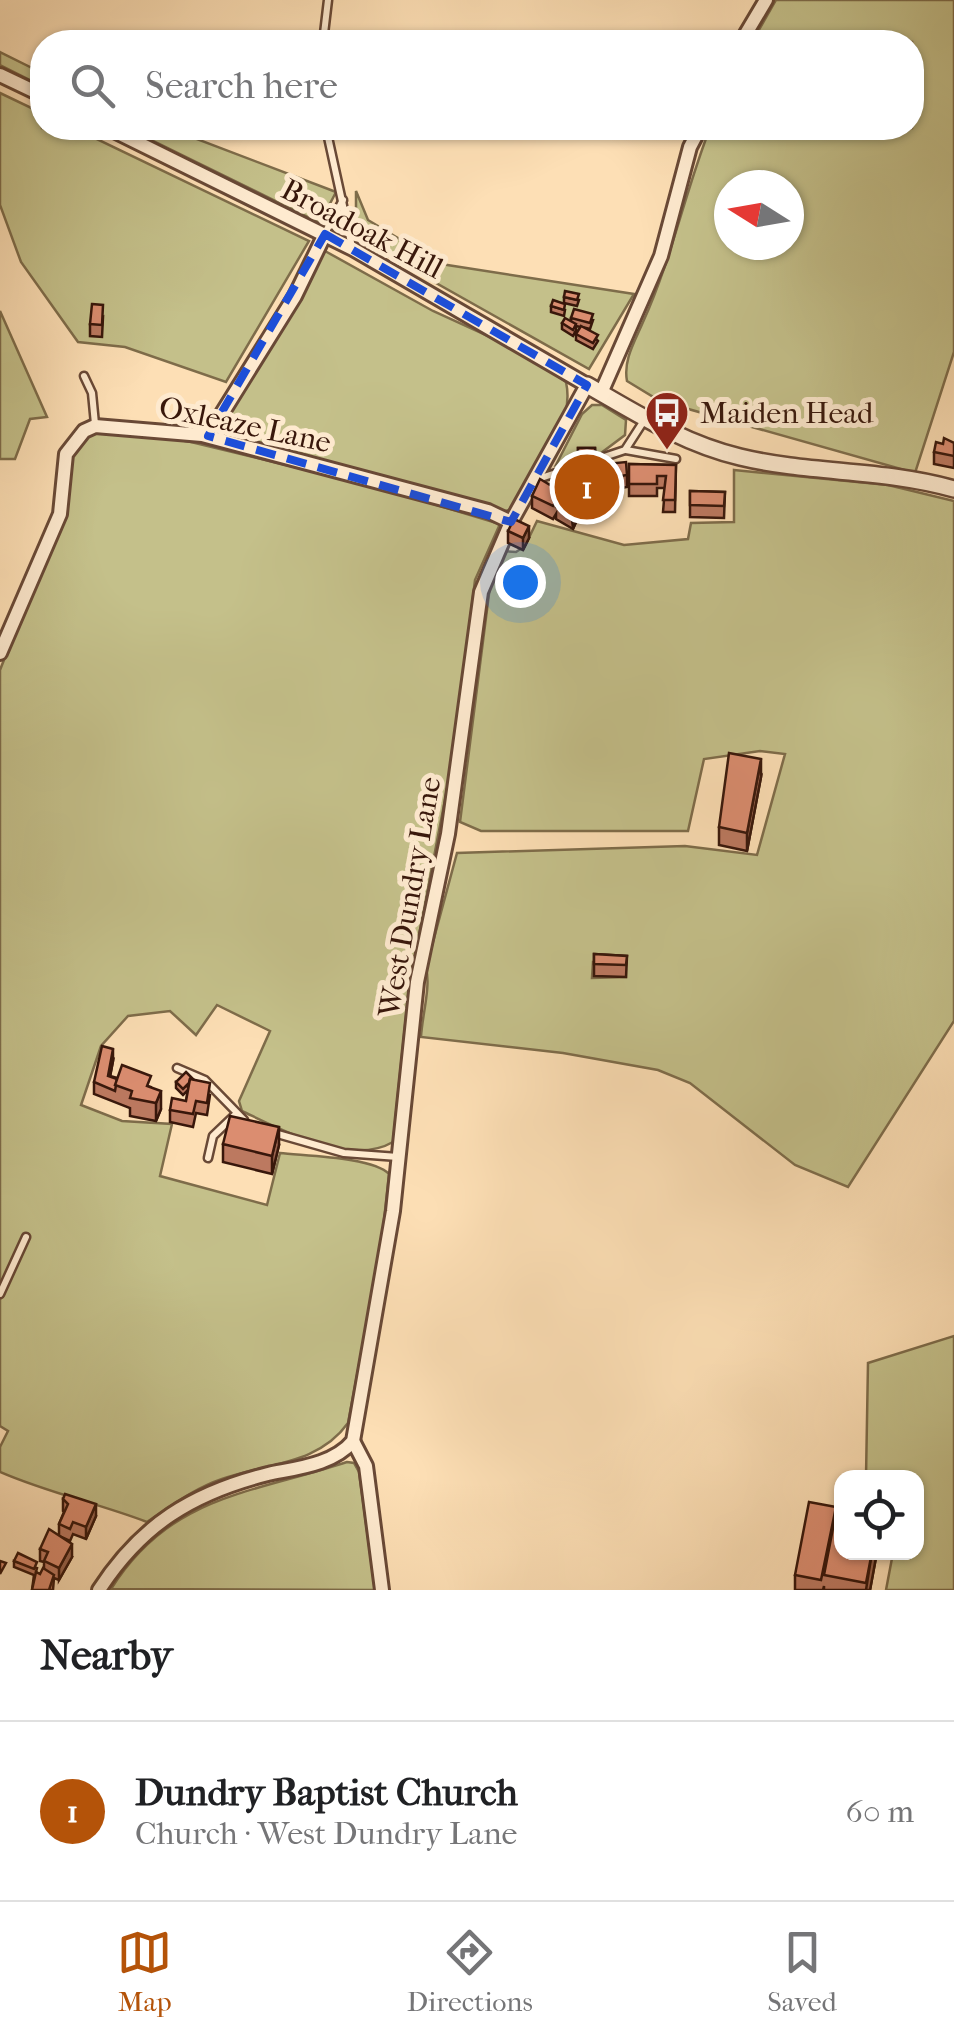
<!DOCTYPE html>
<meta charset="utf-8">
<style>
body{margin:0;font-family:"IM FELL French Canon",serif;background:#f6f6f6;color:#202124}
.controls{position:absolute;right:30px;bottom:30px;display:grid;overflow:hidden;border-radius:20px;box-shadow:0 2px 8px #0004}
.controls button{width:90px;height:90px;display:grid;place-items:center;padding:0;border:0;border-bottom:2px solid #e0e0e0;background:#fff;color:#202124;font:50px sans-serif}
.compass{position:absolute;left:714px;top:170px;width:90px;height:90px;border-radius:50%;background:#fff;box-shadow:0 2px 8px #0004;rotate:281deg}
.you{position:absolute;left:520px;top:582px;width:35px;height:35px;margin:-25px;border:8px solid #fff;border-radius:50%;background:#1a73e8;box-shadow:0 0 0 15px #1a73e833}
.badge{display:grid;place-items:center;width:65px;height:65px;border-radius:50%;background:#b45309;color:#fff;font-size:32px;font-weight:700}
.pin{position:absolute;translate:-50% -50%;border:5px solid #fff;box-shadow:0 2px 10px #0006}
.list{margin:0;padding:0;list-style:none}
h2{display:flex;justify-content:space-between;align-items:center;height:130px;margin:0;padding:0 40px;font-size:42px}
h2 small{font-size:32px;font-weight:400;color:#757577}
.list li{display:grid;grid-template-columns:65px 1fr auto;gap:30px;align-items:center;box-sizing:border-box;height:180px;padding:0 40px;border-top:2px solid #e0e0e0}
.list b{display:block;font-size:38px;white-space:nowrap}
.list p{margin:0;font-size:32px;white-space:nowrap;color:#757577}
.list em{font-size:32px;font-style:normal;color:#757577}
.icon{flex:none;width:55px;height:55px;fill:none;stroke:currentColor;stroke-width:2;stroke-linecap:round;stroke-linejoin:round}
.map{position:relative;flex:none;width:954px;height:1590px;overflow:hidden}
.search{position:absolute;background:#fff;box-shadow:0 2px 8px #0004;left:30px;right:30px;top:30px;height:110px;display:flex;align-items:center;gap:25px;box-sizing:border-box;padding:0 35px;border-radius:40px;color:#757577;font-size:38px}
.sheet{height:310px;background:#fff}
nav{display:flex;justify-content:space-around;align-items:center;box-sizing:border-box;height:140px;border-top:2px solid #e0e0e0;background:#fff;font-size:28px;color:#757577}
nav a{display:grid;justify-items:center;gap:5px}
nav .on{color:#b45309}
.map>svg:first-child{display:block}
.green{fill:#c4c08a;stroke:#7e6c4a;stroke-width:2.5;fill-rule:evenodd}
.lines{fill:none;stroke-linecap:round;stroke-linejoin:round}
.service-casing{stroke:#694936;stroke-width:11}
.minor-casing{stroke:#694936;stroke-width:18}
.tertiary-casing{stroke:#694936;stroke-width:20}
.service{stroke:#feeacf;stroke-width:6}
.minor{stroke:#feeacf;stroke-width:12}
.tertiary{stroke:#feeacf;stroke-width:15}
.wall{fill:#bc7960;stroke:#38170b;stroke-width:2.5}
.shaded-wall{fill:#99634e;stroke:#38170b;stroke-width:2.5}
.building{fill:#db8d70;stroke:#38170b;stroke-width:2.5}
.marked{fill:none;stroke:#1d4ed8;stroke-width:8;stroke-dasharray:20 12;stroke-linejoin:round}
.labels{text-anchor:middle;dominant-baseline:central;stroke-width:10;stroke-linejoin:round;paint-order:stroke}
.street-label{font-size:30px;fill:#38170b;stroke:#feeacf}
.poi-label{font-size:30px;fill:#38170b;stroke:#feeacf;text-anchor:start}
</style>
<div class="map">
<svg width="954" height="1590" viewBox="0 0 954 1590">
<rect width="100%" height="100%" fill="#fddfb5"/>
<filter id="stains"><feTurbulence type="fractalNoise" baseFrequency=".002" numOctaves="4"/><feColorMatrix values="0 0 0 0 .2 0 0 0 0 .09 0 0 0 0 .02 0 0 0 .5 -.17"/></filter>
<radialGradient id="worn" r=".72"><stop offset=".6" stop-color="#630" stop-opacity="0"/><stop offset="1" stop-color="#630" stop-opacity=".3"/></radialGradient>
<!-- green -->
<g class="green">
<path d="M 776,0 L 954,0 L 954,352 L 915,473 L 660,401 L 627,381 C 623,360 635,341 643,322 C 672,258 685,192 710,128 L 912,128 L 912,42 L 752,42 ZM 729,185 L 789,185 L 789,245 L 729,245 Z"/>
<polygon points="0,52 42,73 42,86 0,65"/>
<polygon points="0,93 42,113 42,128 74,128 309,241 226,382 125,347 78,342 21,262 0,205"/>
<polygon points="127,128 168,128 336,192 320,223"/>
<polygon points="356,191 368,220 441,264 634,294 589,369 356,238"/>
<path d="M 325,251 L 433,311 L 525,353 L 566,382 C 576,427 535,472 512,509 L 503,512 L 218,433 Z"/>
<polygon points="0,311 47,417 30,419 15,459 0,459"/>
<polygon points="592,405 602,405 626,420 625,435 601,453 556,465 582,414"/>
<path d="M 104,427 L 191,442 L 380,488 L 500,524 L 475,580 L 453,758 L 409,987 L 393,1142 C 350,1167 282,1130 242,1111 L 239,1101 L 270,1031 L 217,1005 L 196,1035 L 170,1011 L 128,1016 L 101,1046 L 81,1105 L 122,1121 L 172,1124 L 160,1176 L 267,1205 L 280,1153 C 305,1156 373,1157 389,1174 L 381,1248 L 348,1423 C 318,1465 267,1463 222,1479 C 195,1488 171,1506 147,1522 C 97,1503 48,1493 0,1472 L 0,1447 L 8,1431 L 0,1426 L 0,670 L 29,597 L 77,443 Z"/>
<path d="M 734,470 L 888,485 L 954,501 L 954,1021 L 848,1187 L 795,1165 L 690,1083 L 658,1070 L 563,1053 L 421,1037 C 422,1016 431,987 426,968 L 457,853 L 685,846 L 757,855 L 785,754 L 760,751 L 704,759 L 688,831 L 481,831 L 460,822 L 490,586 L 502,551 L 516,552 L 525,546 L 537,521 L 624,545 L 688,539 L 691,523 L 734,522 ZM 593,962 L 626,962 L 626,977 L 592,978 Z"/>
<polygon points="954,1336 954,1590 886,1590 893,1553 916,1552 916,1478 866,1477 868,1363"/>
<path d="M 347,1462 L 354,1463 L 359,1472 L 375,1590 L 111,1589 C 170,1495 250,1494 347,1462 Z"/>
</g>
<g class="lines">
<defs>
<g id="service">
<polyline points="323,42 328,0"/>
<polyline points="326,128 352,247"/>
<polyline points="325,233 343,200"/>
<polyline points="84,376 92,393 95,424"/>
<polyline points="626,450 676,459"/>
<polyline points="538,479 625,450 645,419"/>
<polyline points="177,1068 205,1080 244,1120"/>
<polyline points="274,1133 344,1153 398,1157"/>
<polyline points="208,1158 213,1136 235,1115"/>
<polyline points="0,1294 26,1237"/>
</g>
<g id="minor">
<polyline points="741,42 766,0"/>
<polyline points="0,75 42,95"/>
<polyline points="601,393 661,256 690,147 700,128"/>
<polyline points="208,436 295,296 325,234"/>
<polyline points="0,653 60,514 66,454 84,431 95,426 202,435 488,511 511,522"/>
<polyline points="353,1441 366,1466 382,1590"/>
<path d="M 99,1590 C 141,1525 192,1493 268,1474 C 296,1468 333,1465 353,1441 L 393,1211 L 417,982 L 448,834 L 481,592 L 511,522 L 587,385 L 353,249 L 108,128"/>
</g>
<path id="tertiary" d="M 587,385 C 636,413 684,444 740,457 C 810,474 884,469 954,489"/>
</defs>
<!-- service casing -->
<use href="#service" class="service-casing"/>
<!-- minor casing -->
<use href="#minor" class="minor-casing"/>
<!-- tertiary casing -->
<use href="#tertiary" class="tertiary-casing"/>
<!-- service -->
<use href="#service" class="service"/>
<!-- minor -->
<use href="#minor" class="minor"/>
<!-- tertiary -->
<use href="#tertiary" class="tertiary"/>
</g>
<!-- wall -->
<g class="wall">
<polygon points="564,297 579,300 577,306 564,303"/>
<polygon points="551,306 565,310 564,316 551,312"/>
<polygon points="103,317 102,337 90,336 90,324"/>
<polygon points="571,318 593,320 590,329 586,328 598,341 593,349 576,340 576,334 581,327 576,326 576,330 573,336 562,329 562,323 571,322"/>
<polygon points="954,443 954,468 934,464 934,452 943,444"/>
<polygon points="578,448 595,448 596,496 598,508 606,498 606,517 598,517 598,519 578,519"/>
<polygon points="605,464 627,475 627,487 608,490 605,476"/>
<polygon points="629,464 676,465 675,512 663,512 665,488 657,488 657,496 629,496"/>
<polygon points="690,491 725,492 724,518 690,517"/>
<polygon points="532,496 575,500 576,522 573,529 556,519 556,514 553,519 532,508"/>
<polygon points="508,531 529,538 523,550 508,543"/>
<polygon points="761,777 747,851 719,845 719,827"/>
<polygon points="594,954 627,956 626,977 594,976"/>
<polygon points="113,1061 110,1076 151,1087 161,1109 156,1121 130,1116 130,1108 94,1094 94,1082"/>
<polygon points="176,1082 210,1095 207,1115 196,1113 193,1127 170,1122 170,1110 186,1101 188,1090 183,1095 176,1088"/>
<polygon points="223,1144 279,1145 272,1174 223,1162"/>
<polygon points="63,1499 96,1516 86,1539 73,1534 70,1541 59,1536 59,1524 64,1512 63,1511"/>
<polygon points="836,1507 842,1552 877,1552 870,1590 824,1590 824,1586 823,1590 795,1590 795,1575"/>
<polygon points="40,1549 72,1557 59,1580 54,1578 53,1590 32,1590 34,1575 14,1567 14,1561 37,1568 36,1572 40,1574 44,1569 44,1562 40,1561"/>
</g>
<!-- shaded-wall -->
<g class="shaded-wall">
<polygon points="575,500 576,522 573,529 571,508"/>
<polygon points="529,526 529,538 523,550 523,538"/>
<polygon points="761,759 761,777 747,851 747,833"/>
<polygon points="113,1049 113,1061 108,1088 108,1076"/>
<polygon points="161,1091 161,1109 156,1121 156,1103"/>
<polygon points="279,1127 279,1145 272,1174 272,1156"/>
<polygon points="96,1504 96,1516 86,1539 86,1527"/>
<polygon points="72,1544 72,1557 59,1580 59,1568"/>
<polygon points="872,1552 877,1552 870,1590 866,1590"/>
</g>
<!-- building -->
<g class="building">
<polygon points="565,291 579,294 577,300 564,297"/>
<polygon points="553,300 565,304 564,310 551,306"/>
<polygon points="92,304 103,305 102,325 90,324"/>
<polygon points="574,309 593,314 590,323 571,318"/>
<polygon points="565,318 576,324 573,330 562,323"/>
<polygon points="581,326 598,335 593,343 576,334"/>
<polygon points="944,438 954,443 954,456 934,452 936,442 943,444"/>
<polygon points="578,448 595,448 596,479 579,480"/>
<polygon points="626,462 627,475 608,478 605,464"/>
<polygon points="629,464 676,465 675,500 663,500 666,476 657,476 657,484 629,484"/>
<polygon points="540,479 575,500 571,508 576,510 573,516 556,507 557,500 553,506 532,496"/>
<polygon points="690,491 725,492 724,506 690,505"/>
<polygon points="579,496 599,496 598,507 578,507"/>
<polygon points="599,498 606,498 606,511 598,511"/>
<polygon points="514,519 529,526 523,538 508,531"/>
<polygon points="729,753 761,759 747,833 719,827"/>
<polygon points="594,954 627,956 626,965 594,964"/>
<polygon points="102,1046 113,1049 108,1076 117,1079 115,1091 94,1082"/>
<polygon points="122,1065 151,1076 147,1086 161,1091 156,1103 130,1098 132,1091 115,1085"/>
<polygon points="186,1072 193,1079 190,1079 189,1083 183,1089 176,1082"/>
<polygon points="190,1079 210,1083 207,1103 196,1101 193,1114 170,1110 172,1098 186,1101"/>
<polygon points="230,1116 279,1127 272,1156 223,1144"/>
<polygon points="65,1494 96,1504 86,1527 73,1522 70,1529 59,1524 68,1504 63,1499"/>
<polygon points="809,1502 836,1507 821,1580 795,1575"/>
<polygon points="838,1502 842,1502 842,1552 872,1552 866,1583 824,1575"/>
<polygon points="49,1529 72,1544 59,1568 44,1561 48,1552 40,1549"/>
<polygon points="18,1553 37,1562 34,1569 14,1561"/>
<polygon points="0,1561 6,1563 0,1574"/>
<polygon points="43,1568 54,1575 49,1590 32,1590 36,1572 40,1574"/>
</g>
<!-- marked area -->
<path class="marked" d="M 325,234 L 587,385 L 511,522 L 208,436 Z"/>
<!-- icons -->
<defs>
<symbol id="bus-pin" viewBox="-11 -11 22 30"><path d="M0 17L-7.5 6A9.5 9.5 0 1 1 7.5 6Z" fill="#8f2418" stroke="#feeacf"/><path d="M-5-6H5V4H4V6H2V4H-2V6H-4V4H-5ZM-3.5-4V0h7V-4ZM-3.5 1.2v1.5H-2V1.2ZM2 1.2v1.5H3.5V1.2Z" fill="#fff"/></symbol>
</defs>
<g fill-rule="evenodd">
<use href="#bus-pin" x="642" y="388" width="50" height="68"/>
</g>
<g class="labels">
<!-- street labels -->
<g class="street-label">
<text transform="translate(362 229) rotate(28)">Broadoak Hill</text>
<text transform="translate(245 425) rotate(12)">Oxleaze Lane</text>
<text transform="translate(410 897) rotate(-80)">West Dundry Lane</text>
</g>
<!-- poi labels -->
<g class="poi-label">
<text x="700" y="413">Maiden Head</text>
</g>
</g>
<rect width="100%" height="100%" filter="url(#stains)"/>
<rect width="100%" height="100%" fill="url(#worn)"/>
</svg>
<div class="controls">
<button><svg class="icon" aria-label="locate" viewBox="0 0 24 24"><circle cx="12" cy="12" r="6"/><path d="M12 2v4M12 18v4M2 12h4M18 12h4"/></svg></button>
</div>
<svg class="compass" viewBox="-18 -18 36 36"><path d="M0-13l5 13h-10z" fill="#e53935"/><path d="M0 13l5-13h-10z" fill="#757577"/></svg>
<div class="you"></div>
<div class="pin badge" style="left:587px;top:487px">1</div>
<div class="search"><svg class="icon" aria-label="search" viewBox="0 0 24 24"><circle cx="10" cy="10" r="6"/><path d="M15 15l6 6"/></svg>Search here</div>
</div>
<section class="sheet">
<h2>Nearby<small></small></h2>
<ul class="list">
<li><span class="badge">1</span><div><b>Dundry Baptist Church</b><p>Church · West Dundry Lane</p></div><em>60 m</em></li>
</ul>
</section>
<nav>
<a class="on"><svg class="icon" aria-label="map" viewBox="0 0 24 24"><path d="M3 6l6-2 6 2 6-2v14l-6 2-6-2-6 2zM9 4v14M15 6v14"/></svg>Map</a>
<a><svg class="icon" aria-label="directions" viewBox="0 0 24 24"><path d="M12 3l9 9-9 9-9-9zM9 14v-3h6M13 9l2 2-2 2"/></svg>Directions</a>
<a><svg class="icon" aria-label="saved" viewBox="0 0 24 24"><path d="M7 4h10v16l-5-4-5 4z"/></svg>Saved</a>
</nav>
